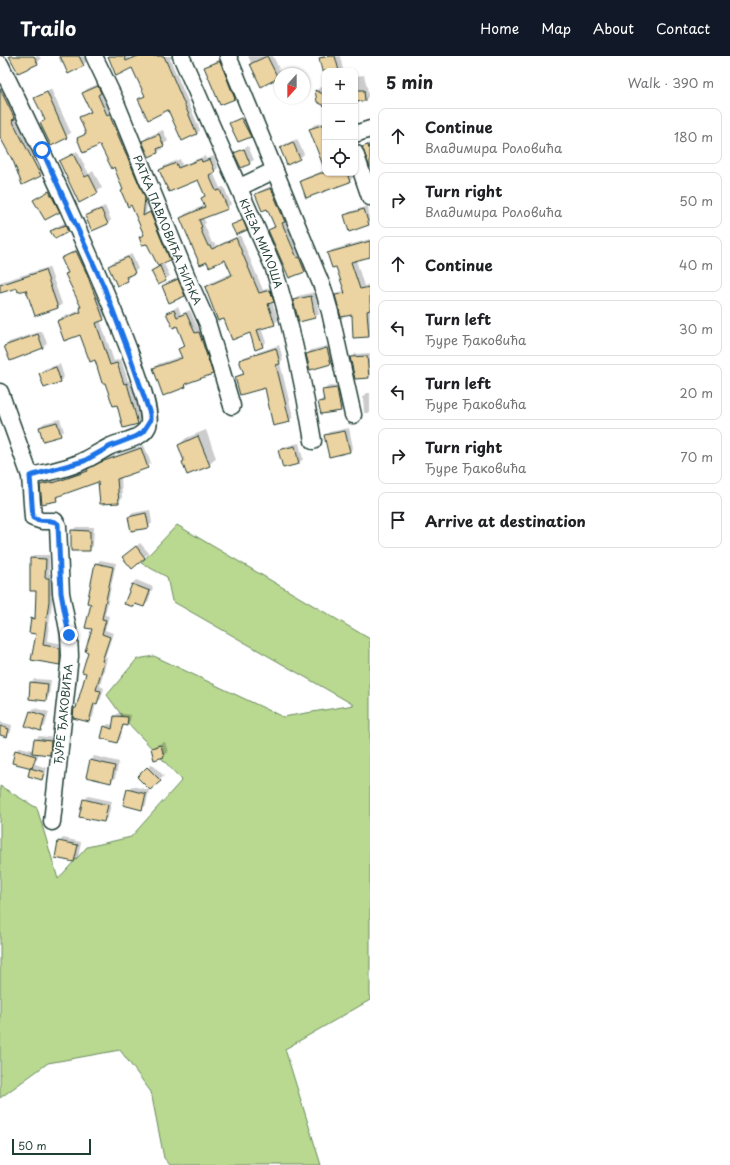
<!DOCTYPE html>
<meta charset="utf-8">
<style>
body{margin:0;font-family:"Playpen Sans",sans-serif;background:#f6f6f6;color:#202124}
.controls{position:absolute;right:12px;top:12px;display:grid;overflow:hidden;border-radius:8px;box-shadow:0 1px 3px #0004}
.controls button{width:36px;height:36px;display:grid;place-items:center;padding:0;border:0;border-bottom:1px solid #e0e0e0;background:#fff;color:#202124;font:20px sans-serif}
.compass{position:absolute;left:274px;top:12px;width:36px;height:36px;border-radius:50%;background:#fff;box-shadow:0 1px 3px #0004;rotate:201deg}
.scale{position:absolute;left:12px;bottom:10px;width:79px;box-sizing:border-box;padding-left:4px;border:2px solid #1f3d34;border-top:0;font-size:11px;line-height:14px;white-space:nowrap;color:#1f3d34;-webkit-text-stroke:3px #fff;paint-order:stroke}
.stop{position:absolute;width:12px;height:12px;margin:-9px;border:3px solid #1a73e8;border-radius:50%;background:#fff}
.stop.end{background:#1a73e8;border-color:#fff;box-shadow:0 1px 4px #0008}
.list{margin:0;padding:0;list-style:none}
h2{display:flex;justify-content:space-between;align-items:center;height:52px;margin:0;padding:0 16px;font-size:17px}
h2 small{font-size:13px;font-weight:400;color:#757577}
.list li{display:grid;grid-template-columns:26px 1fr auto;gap:12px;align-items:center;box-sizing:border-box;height:56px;margin:0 8px 8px;padding:0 8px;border:1px solid #e0e0e0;border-radius:8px}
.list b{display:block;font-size:15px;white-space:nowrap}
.list p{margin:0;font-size:13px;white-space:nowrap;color:#757577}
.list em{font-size:13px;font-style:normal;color:#757577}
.icon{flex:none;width:22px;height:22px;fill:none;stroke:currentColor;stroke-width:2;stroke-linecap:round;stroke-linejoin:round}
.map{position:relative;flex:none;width:370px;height:1109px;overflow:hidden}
header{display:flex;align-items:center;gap:24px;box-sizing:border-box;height:56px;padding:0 20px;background:#111827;color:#fff}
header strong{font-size:19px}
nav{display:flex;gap:22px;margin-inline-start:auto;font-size:14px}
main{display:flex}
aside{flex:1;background:#fff}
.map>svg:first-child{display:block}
.green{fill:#b9d890;stroke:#6c8a62}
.shadow{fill:#0003}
.building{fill:#ecd3a2;stroke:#1f3d34}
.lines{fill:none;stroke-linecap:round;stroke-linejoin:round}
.minor-casing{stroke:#1f3d34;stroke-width:19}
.minor{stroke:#fff;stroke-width:16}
.route{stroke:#1a73e8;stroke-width:5}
.labels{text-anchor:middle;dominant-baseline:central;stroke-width:3;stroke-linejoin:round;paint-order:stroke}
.street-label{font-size:11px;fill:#1f3d34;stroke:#fff}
</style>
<header>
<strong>Trailo</strong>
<nav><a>Home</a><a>Map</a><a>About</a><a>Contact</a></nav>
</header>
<main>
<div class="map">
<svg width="370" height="1109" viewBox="0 0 370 1109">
<rect width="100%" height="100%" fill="#fff"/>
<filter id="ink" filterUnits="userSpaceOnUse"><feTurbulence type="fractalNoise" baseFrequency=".025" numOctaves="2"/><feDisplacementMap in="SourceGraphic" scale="8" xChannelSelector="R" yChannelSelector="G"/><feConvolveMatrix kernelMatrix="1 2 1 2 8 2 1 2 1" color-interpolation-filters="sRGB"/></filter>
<g filter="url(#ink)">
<!-- green -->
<polygon class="green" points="177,469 370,583 370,944 285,993 321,1109 170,1109 164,1102 151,1036 120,994 48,1007 0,1042 0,730 37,752 58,823 87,791 131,781 182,724 125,664 107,639 137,603 154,600 283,661 354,649 172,545 167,521 141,507"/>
<!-- shadow -->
<g class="shadow">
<polygon points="11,0 39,0 41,3 37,7"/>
<polygon points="58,0 84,0 87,5 83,9 61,7"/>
<polygon points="109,0 129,0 130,2 135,0 174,0 170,3 200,74 197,78 169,53 140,44 145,39 132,11"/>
<polygon points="248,0 273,0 281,17 261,29"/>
<polygon points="323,0 340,0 343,14 325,15 324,21 320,3"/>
<polygon points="224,2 239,38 235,42 220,48 205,12 209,8"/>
<polygon points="364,19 369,40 365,44 355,45 355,20"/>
<polygon points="0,22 18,58 16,60 44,116 40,119 23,128 0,78"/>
<polygon points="102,26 105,33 101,36 111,55 113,55 148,138 146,157 154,153 173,200 163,206 170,220 158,228 152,215 159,209 147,186 140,182 145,177 114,109 101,88 78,83 87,77 80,62 91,54 83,37 87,33"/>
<polygon points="320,31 325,33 325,48 316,35"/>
<polygon points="51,33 71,77 51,89 41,67 45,63 35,43"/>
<polygon points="245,59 254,76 250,80 231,68"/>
<polygon points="325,66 325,113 310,73 314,69"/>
<polygon points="163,74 168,85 161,90 162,93 158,96 143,85 147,81"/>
<polygon points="297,83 304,98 300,102 288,107 281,92 285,88"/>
<polygon points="370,86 370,112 363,91"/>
<polygon points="248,90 254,104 241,111 235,97"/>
<polygon points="77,95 89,118 93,115 102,132 79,145 60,105"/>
<polygon points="205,100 206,103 214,100 218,112 213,116 220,132 224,131 231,148 227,152 203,162 206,167 204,168 212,187 214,187 216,190 240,179 263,234 274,230 277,241 272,245 278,264 274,268 261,272 266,286 262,290 251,276 224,262 206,231 210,227 232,217 225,202 209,209 181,162 185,158 205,149 202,142 206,139 199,122 160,114 164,110 180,103 182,109"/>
<polygon points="325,114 325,117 352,117 353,121 350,125 301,125 305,122"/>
<polygon points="275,128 289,161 286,164 301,198 308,211 304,215 269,174 275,169 268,152 256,138 260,135"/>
<polygon points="53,132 63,152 59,155 34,144"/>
<polygon points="105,150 111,164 107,168 87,160 91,156"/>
<polygon points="368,150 370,167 350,174 345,160 349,156"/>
<polygon points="247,161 250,169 246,173 232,169"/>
<polygon points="69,165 72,171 55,182 52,175 55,171"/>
<polygon points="370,183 370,200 356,204 364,230 370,228 370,280 354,281 353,257 336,239 340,236 345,234 337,209 328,198 332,194"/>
<polygon points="80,191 107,259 100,264 114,305 121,303 128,325 130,324 141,363 137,367 105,326 96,303 81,278 58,265 62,261 81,254 82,250 66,218 69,216 62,202"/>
<polygon points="132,198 138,213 130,218 131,220 127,224 109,210 113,206"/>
<polygon points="49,211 62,248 58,252 27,233 17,231 0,236 0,226"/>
<polygon points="182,220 188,236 185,239 163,230 167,227"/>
<polygon points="315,236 319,258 315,261 294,244 298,240"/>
<polygon points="178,250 181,258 190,254 199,274 203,272 216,313 212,317 189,325 185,331 154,312 158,308 182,300 180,293 186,288 178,269 168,257"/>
<polygon points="42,275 47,287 43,291 10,303 6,290 9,286"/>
<polygon points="279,289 283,303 280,307 293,361 289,365 266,331 236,321 244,316 240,305 244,301"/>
<polygon points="330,289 334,304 330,308 307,298 311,294"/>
<polygon points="370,297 370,319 369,321 351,302 355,298"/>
<polygon points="60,308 64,321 61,325 40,317 44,313"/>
<polygon points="340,328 344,350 340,354 319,346 323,342 323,335 327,331"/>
<polygon points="367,337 370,337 370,357 364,357 363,341"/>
<polygon points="60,363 64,375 60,379 40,371 44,367"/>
<polygon points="349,372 353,392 349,396 325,380 329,376"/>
<polygon points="206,374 216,402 209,409 185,405 179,389 186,382"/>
<polygon points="299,387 303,403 299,407 283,411 280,395 283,391"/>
<polygon points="144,389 151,407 147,411 121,420 122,442 118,446 99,425 60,439 56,444 41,429 45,425 56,423 57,424 90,412 106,403"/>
<polygon points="150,454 152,467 148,471 129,461 133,457"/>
<polygon points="76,471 94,471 93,490 89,494 72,475"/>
<polygon points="140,487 149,497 132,511 127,498"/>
<polygon points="34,499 49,499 49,518 53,518 53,540 47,585 64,588 63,604 59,607 33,603 37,577 32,563 36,559 37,534 31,503"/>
<polygon points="100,504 116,507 105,559 109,560 105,574 113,577 105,601 107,602 100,630 104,632 101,643 96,647 93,661 89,665 75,652 78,649 87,617 94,573 93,548 96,508"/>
<polygon points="136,524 153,531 148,546 144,550 137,547 134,550 132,528"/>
<polygon points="35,623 51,624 49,640 46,644 31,626"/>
<polygon points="34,652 49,656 45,670 41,673 30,656"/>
<polygon points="118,657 131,659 130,665 127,668 124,668 120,683 117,686 105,671 108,668 114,669 115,660"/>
<polygon points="0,666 12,669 11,676 7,680 0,678"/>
<polygon points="39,680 55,682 53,694 49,698 39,697 35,708 47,712 45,719 41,723 16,695 20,691 33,694 35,684"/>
<polygon points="165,686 168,696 164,700 155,702 152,692 156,689"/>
<polygon points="94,700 119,706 115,722 111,726 87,720 91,704"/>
<polygon points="152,708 164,720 150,733 139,721"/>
<polygon points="132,730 149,734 146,749 142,753 128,734"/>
<polygon points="88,740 112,745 108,761 104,765 84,744"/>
<polygon points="63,782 81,786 78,801 74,805 59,786"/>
</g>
<!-- building -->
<g class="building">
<polygon points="9,0 34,0 38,8 18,17"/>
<polygon points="60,0 79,0 84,10 68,18"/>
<polygon points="108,0 124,0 126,5 138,0 164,0 197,78 182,85 168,54 148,64 138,43 145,40 132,12 116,20"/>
<polygon points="267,0 278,22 261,31 250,8"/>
<polygon points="330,0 335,0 339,15 322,15 319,2"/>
<polygon points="220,5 235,43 220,49 204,11"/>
<polygon points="98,30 101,37 98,39 107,59 109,58 145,142 143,160 150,156 170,204 158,210 147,188 142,189 139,181 144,179 131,149 128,151 121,135 123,134 114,111 112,113 100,89 83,97 77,82 86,78 79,61 91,56 82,37"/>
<polygon points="0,33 15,63 12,64 41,120 22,129 14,107 0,81"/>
<polygon points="315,34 325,39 325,50 317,46"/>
<polygon points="355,34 364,34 365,45 355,46"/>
<polygon points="47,36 67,82 51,90 40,67 45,64 34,42"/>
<polygon points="241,62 251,81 238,86 229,67"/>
<polygon points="325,68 325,112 324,112 309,73"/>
<polygon points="159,78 164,90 157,93 158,97 149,101 142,85"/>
<polygon points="293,86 300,103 287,109 280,92"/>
<polygon points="368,89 369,93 370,92 370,112 362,91"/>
<polygon points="244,93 250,108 241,112 234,97"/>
<polygon points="73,98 85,121 89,119 98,137 79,147 59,105"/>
<polygon points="201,103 202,106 210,103 215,116 209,119 216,135 220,134 228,153 199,164 202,171 200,172 208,190 210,190 212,193 236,182 259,237 270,234 274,246 268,248 275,269 257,274 263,291 255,294 250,277 232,284 224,263 218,265 205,231 232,219 225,204 209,211 207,206 200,209 180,162 205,151 201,142 205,140 198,124 169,136 159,114 176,107 178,112"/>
<polygon points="321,117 347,117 350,126 306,142 300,125"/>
<polygon points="271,132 285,166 282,167 297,202 299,201 305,216 289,222 268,174 275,171 267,153 262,155 255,138"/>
<polygon points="49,135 60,156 45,164 33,144"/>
<polygon points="101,153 108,168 92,175 85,160"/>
<polygon points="364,153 369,169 349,176 344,159"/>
<polygon points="243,164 247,174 236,179 231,169"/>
<polygon points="65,169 68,176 55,183 50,175"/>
<polygon points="370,185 370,201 351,206 360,233 370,231 370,254 367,255 369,281 353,282 352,259 341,261 335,239 345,237 336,211 332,212 327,197"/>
<polygon points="76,195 87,218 104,264 96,267 110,309 117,307 124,328 127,327 138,368 123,372 117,349 113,350 105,327 102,327 95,304 90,306 80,279 64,285 57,265 81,256 79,251 81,251 65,218 68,217 61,202"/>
<polygon points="128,201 135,217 126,221 128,225 117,230 108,210"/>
<polygon points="160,210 166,225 158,229 151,215"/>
<polygon points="45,214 58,252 35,260 26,234 18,236 17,232 0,237 0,229"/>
<polygon points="178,223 185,240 169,247 162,230"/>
<polygon points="311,240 315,262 299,266 293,244"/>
<polygon points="174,254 177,261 186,257 195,277 199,276 213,318 185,328 186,331 163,340 153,312 182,302 178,293 185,290 177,270 173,272 166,257"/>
<polygon points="38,278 43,292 10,305 4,290"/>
<polygon points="276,292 280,308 276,309 290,366 273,370 265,332 240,339 235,321 244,318 239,304"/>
<polygon points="327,292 331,308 310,314 306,298"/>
<polygon points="367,300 369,322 355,323 350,301"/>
<polygon points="56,311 61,326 44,332 39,317"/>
<polygon points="337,332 341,355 321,358 318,346 324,345 322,334"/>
<polygon points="57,366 61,380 43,385 39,371"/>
<polygon points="345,375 350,396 329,401 324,379"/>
<polygon points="198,380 210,410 187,419 182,406 184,405 178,389"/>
<polygon points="295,390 299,408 283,412 278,394"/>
<polygon points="141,392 148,412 117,423 119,447 100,448 98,426 56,441 57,445 42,448 40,429 53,426 53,427 88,415 87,413 101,406"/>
<polygon points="146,457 149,472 131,475 128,461"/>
<polygon points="71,474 90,475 90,495 71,495"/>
<polygon points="136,490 145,502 132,513 122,501"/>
<polygon points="30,502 46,503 45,522 49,522 49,545 43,589 60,592 60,609 31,604 36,578 29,577 31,562 35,563 36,535 30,535"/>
<polygon points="95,507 113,511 102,563 106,564 102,578 110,581 102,605 104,606 96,634 101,635 97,648 94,647 89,666 73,662 74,652 76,652 86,617 82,616 88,596 85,595 92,573 85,572 91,548 87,547"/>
<polygon points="132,528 150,535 144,551 135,548 134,551 124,548"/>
<polygon points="30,626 48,628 46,645 29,643"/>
<polygon points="30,655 45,660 41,675 25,670"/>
<polygon points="114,660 128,661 127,670 123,669 117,687 101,682 104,670 112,673"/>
<polygon points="0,670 9,673 7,681 0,679"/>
<polygon points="34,683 51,685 50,699 32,697"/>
<polygon points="161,689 164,701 154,704 151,692"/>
<polygon points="15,694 36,700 32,712 12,707"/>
<polygon points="90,704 115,710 111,727 86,721"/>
<polygon points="147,711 161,725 150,734 137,721"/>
<polygon points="30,712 44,716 42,724 28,720"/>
<polygon points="127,733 146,738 142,754 123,749"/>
<polygon points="83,743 108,749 104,766 79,761"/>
<polygon points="58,785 78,789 74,806 55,802"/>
</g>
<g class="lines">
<defs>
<g id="minor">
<path id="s1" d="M 94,0 L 115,44 L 187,221 L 207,266 L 232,350"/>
<path id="s2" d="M 181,0 L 273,210 C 291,267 303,325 313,385"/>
<polyline points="228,0 324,235 330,256 353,359"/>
<path d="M 0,8 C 22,53 162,341 148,370 C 142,383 123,385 111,390 C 102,394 94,400 85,404 C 68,413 48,416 30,420"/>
<polyline points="355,78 370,73"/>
<polyline points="355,97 370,141"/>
<polyline points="240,131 275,114"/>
<polyline points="0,336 30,420 33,462 42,465 55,465 58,470 61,537 69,579 70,600 52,766"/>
</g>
</defs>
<!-- minor casing -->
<use href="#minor" class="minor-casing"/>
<!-- minor -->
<use href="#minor" class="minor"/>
</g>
</g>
<g class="lines" filter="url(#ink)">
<!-- route -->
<path class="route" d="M 42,94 L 104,231 L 129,297 L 150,358 L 150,365 L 143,376 L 137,380 L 111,390 L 84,405 L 30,420 L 33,462 C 41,467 52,462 58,468 L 61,537 L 69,579"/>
</g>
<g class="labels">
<!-- street labels -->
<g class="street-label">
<text stroke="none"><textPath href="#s1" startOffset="189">РАТКА ПАВЛОВИЋА ЋИЋКА</textPath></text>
<text stroke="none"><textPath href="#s2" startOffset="204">КНЕЗА МИЛОША</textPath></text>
<text transform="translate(63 658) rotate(-84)">ЂУРЕ ЂАКОВИЋА</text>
</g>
</g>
</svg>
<div class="controls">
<button>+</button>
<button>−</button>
<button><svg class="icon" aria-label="locate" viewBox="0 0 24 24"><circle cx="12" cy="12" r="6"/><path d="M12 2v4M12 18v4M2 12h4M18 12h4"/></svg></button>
</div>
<svg class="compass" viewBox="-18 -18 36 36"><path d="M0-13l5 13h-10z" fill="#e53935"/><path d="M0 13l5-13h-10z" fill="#757577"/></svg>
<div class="scale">50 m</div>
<div class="stop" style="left:42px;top:94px"></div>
<div class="stop end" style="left:69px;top:579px"></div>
</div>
<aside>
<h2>5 min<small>Walk · 390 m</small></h2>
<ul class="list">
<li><svg class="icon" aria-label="ahead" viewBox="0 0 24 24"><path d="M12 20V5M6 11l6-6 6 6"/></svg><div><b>Continue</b><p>Владимира Роловића</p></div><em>180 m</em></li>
<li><svg class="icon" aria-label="right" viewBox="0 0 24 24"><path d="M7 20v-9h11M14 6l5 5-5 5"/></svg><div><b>Turn right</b><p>Владимира Роловића</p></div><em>50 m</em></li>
<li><svg class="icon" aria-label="ahead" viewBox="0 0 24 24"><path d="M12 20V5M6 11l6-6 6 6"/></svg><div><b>Continue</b></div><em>40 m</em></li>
<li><svg class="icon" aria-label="left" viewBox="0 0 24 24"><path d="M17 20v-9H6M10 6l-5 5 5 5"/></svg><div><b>Turn left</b><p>Ђуре Ђаковића</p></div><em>30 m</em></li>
<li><svg class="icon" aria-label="left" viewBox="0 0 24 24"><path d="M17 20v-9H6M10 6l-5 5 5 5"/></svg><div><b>Turn left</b><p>Ђуре Ђаковића</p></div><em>20 m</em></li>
<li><svg class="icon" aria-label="right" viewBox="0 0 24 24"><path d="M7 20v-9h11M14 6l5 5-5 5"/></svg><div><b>Turn right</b><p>Ђуре Ђаковића</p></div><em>70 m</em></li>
<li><svg class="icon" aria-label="arrive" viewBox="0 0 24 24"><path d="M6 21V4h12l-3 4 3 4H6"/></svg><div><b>Arrive at destination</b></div></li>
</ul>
</aside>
</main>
